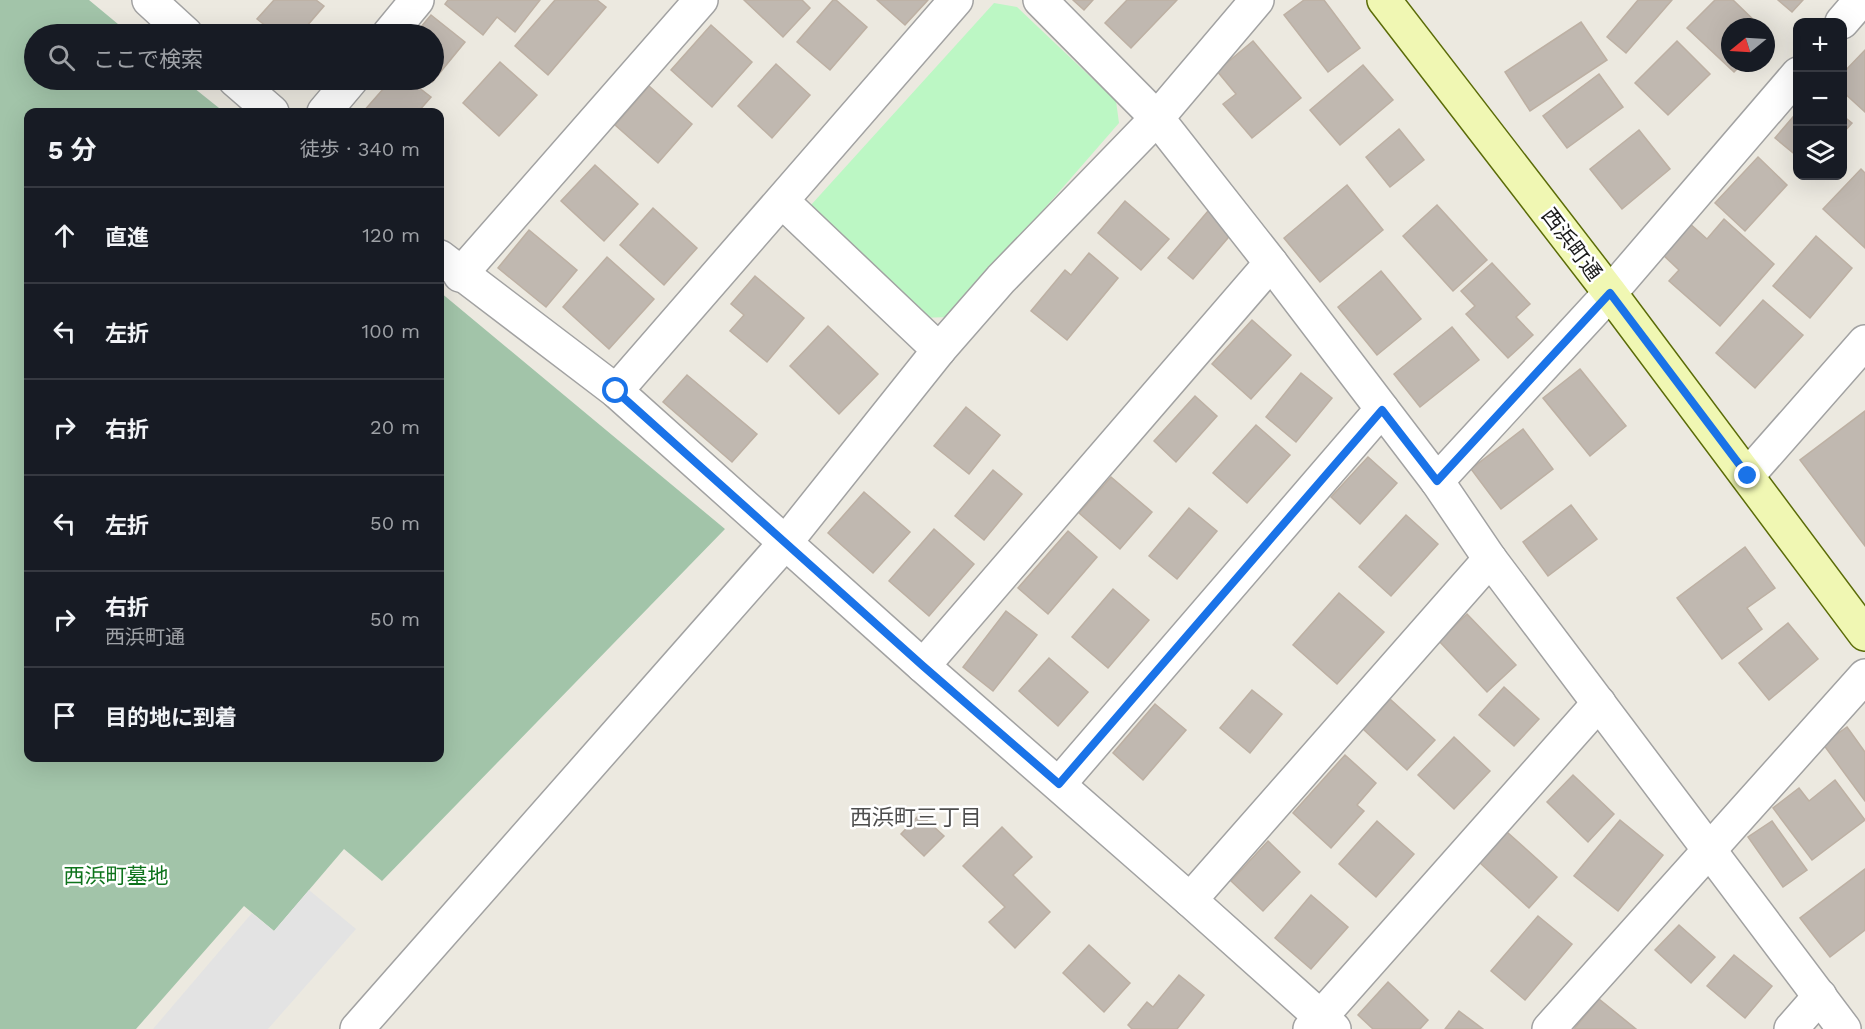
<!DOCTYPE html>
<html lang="ja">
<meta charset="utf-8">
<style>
body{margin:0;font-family:"Work Sans","Noto Sans JP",sans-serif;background:#242831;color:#f1f3f6}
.controls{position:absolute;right:18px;top:18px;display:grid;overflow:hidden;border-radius:12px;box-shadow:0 6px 24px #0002}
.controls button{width:54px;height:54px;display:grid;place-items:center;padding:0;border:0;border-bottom:2px solid #363941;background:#171b24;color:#f1f3f6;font:30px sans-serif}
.compass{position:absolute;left:1721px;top:18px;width:54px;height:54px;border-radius:50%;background:#171b24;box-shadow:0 6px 24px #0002;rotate:252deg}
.stop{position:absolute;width:18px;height:18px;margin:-14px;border:4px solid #1a73e8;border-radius:50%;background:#fff}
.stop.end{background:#1a73e8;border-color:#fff;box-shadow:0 2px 6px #0008}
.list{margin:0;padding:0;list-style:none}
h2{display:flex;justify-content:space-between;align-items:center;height:78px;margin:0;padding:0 24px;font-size:26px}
h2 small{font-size:20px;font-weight:400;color:#9ea1a6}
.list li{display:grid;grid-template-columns:39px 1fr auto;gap:18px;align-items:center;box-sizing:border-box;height:96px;padding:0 24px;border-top:2px solid #363941}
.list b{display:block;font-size:22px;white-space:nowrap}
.list p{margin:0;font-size:20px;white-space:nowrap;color:#9ea1a6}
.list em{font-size:20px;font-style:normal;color:#9ea1a6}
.icon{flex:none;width:33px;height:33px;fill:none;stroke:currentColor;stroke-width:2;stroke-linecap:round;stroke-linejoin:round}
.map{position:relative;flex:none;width:1865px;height:1029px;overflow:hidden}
.search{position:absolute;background:#171b24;box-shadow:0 6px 24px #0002;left:24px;top:24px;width:420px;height:66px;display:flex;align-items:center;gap:15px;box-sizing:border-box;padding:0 21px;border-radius:33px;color:#9ea1a6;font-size:22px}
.panel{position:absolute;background:#171b24;box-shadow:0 6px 24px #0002;left:24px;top:108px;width:420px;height:654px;border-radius:12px}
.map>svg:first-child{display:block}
.cemetery{fill:#a2c4a9}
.park{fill:#bcf7c4}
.parking{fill:#e3e3e3}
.building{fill:#c0b8b0;stroke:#bdb0a3;stroke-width:1.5}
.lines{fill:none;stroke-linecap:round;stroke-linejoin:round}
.street-casing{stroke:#a2a2a2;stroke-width:36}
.secondary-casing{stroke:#5b6c08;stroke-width:36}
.street{stroke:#fff;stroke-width:33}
.secondary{stroke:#f0f7b3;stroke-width:33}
.route{stroke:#1a73e8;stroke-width:8}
.labels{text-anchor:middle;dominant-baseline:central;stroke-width:5;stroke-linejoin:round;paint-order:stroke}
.street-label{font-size:21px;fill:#1b1b1b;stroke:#fff}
.park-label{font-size:21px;fill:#0e731c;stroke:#fff}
.neighbourhood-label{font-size:22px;fill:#4e4e4e;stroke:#fff}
</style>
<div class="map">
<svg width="1865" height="1029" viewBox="0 0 1865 1029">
<rect width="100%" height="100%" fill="#ece9e0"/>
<!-- cemetery -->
<polygon class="cemetery" points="0,0 89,0 130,34 34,34 34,80 184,80 224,112 28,112 28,758 440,758 440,292 725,529 382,881 344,849 274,931 244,906 136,1029 0,1029"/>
<!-- park -->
<polygon class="park" points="994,3 1017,7 1116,101 1119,123 950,317 919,318 812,223 811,205"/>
<!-- parking -->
<polygon class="parking" points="309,890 356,929 268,1029 153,1029 252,913 274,931"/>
<!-- building -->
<g class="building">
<polygon points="274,0 316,0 324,6 300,34 276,34 257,19"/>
<polygon points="448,0 540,0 515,32 497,17 483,35 445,4"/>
<polygon points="555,0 597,0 606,7 548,75 515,46"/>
<polygon points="744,0 802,0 810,8 783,37"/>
<polygon points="833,0 836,0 867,27 830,70 797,42"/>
<polygon points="877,0 928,0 905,25"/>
<polygon points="1073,0 1093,0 1084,10"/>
<polygon points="1127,0 1177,0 1131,48 1105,23"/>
<polygon points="1304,0 1324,0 1360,48 1328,72 1284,15"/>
<polygon points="1638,0 1672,0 1626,53 1607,37"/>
<polygon points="1715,0 1733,0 1761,27 1730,27 1730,63 1743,63 1734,72 1687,28"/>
<polygon points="1778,0 1803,0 1792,12"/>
<polygon points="431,15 465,42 433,81 434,34 415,34"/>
<polygon points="1581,22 1607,60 1530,111 1505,72"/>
<polygon points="711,25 752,62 712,107 671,70"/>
<polygon points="1253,41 1301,98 1252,138 1223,104 1236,94 1217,71"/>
<polygon points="1677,41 1710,74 1668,115 1635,83"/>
<polygon points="1865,50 1865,112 1842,91 1842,74"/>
<polygon points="500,62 537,95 499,136 463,103"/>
<polygon points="776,64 810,95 772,138 738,106"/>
<polygon points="1363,65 1393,100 1340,145 1310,110"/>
<polygon points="1599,74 1623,107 1567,148 1543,116"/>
<polygon points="391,80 409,80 431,97 418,112 363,112"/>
<polygon points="649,86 692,124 658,163 615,125"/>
<polygon points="1798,111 1798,157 1775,138"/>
<polygon points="1842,115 1852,123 1842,134"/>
<polygon points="1399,129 1424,160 1390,187 1366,157"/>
<polygon points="1639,130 1670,169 1622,209 1590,169"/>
<polygon points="1758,157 1787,185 1745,231 1715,203"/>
<polygon points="595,165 638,204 604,241 561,201"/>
<polygon points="1861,169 1865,173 1865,248 1823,209"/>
<polygon points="1347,185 1383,230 1320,282 1284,238"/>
<polygon points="1125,201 1169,239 1141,270 1098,233"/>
<polygon points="1437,205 1487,260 1453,291 1403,236"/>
<polygon points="653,208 697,248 664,285 620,245"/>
<polygon points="1208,211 1233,232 1193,279 1168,258"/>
<polygon points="1724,219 1774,264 1720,326 1669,281 1679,270 1661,253 1688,222 1707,239"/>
<polygon points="529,230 577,270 546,307 498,268"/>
<polygon points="1816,236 1852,268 1810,318 1773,286"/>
<polygon points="1089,253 1118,278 1067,340 1031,311 1065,270 1071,275"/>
<polygon points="607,257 654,299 609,349 563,307"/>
<polygon points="1492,263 1530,304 1516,317 1533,335 1508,358 1466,314 1475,306 1461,291"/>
<polygon points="1381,271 1421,319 1377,355 1338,307"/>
<polygon points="755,276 804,318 767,362 730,331 744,315 731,304"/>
<polygon points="1763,300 1803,335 1755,388 1716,353"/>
<polygon points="1252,320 1291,355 1251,399 1212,364"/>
<polygon points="828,326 878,374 839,414 790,366"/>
<polygon points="1452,327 1479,360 1420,407 1394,374"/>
<polygon points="1580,369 1626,426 1590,456 1543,398"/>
<polygon points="1301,373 1332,398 1296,442 1266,417"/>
<polygon points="687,375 757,434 732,462 663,402"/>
<polygon points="1195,396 1217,416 1176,462 1154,441"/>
<polygon points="966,407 1000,435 969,474 934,446"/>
<polygon points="1865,411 1865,546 1800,460"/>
<polygon points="1256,425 1290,455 1247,503 1213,473"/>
<polygon points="1523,429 1553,469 1501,509 1471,469"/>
<polygon points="1368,457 1397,483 1360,524 1331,497"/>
<polygon points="993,470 1022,494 984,540 955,516"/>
<polygon points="1111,477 1152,512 1120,549 1079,513"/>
<polygon points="864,492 910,532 873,573 828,533"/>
<polygon points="1571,505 1597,539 1548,576 1523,542"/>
<polygon points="1189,508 1217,531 1177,579 1149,556"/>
<polygon points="1406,515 1438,544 1391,596 1359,567"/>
<polygon points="934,529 974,564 929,616 889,581"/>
<polygon points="1068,531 1097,557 1048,614 1018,588"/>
<polygon points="1745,547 1775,588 1747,608 1762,629 1722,659 1677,598"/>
<polygon points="1113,589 1149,620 1108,668 1072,637"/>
<polygon points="1339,593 1384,632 1337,684 1293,645"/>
<polygon points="1006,611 1037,635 993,691 963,667"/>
<polygon points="1467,614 1516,665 1487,692 1439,641"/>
<polygon points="1788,623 1818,659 1769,700 1739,663"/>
<polygon points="1049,658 1088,692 1058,726 1019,691"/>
<polygon points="1504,687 1539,719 1514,746 1479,715"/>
<polygon points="1252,690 1282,714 1250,753 1220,728"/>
<polygon points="1390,699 1435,740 1407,770 1363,729"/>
<polygon points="1155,704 1186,730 1143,780 1113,753"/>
<polygon points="1847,727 1865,752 1865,801 1823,744"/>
<polygon points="1454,737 1490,771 1454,809 1418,775"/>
<polygon points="1345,755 1376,783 1357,805 1364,811 1331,848 1293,813"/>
<polygon points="1573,775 1614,814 1588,842 1547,802"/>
<polygon points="1835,780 1865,820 1812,860 1773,808 1799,788 1809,801"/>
<polygon points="920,814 944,836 924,856 901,834"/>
<polygon points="1620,820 1663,855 1618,911 1574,876"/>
<polygon points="1377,821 1414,854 1376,897 1339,864"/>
<polygon points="1772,821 1807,870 1783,887 1748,837"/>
<polygon points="1002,827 1032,857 1013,875 1050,912 1015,948 989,922 1005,907 963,866"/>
<polygon points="1507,832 1557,877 1529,908 1479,862"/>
<polygon points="1268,841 1300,872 1263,911 1231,881"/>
<polygon points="1865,869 1865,930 1830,957 1800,918"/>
<polygon points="1311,895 1348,927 1311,969 1275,938"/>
<polygon points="1538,916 1572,944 1525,1000 1491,971"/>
<polygon points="1679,925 1715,957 1691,983 1655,950"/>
<polygon points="1089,945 1130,983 1104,1012 1063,973"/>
<polygon points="1734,955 1772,986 1745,1018 1707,986"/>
<polygon points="1179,975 1204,995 1177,1029 1132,1029 1128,1025 1147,1002 1153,1007"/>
<polygon points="1388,982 1428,1020 1420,1029 1373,1029 1358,1015"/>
<polygon points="1599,999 1636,1029 1574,1029"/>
<polygon points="1459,1011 1483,1029 1445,1029"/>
</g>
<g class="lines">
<defs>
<g id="street">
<polyline points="149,0 186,34"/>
<polyline points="1040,0 1157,118 1271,263 1437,481 1490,559 1844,1029"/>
<polyline points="1842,22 1861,0"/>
<polyline points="389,34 417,0"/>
<polyline points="235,80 272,112"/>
<polyline points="324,112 351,80"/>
<polyline points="782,201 939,350"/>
<polyline points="440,257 616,391 923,666 1190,900 1334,1029"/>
<polyline points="460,275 701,0"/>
<polyline points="616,391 956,0"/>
<polyline points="1748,475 1865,342"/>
<polyline points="1437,481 1610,293 1798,74"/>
<polyline points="923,666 1271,263"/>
<polyline points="1059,784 1382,409"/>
<polyline points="1190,900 1490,559"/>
<polyline points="357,1029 785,543 939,350 1001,279 1157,118 1257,0"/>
<polyline points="1310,1029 1599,703"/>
<polyline points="1549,1029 1865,676"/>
<polyline points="1791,1029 1820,996"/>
</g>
<polyline id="secondary" points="1384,0 1610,293 1865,634"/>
</defs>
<!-- street casing -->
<use href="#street" class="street-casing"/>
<!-- secondary casing -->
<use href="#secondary" class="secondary-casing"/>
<!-- street -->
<use href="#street" class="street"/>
<!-- secondary -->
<use href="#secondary" class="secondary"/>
</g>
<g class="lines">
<!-- route -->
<polyline class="route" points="616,391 923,666 1059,784 1382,410 1437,481 1610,293 1748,476"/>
</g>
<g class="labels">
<!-- street labels -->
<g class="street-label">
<text transform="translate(1572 244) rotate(53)">西浜町通</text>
</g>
<!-- park labels -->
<g class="park-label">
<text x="116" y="875">西浜町墓地</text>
</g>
<!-- neighbourhood labels -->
<g class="neighbourhood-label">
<text x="916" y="817">西浜町三丁目</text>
</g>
</g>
</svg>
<div class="controls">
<button>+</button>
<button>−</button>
<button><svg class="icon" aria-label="layers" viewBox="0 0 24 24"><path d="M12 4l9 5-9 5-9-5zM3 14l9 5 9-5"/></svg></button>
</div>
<svg class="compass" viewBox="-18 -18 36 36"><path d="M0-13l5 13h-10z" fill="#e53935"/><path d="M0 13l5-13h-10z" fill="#9ea1a6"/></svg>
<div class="stop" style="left:616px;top:391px"></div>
<div class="stop end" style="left:1748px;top:476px"></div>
<div class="search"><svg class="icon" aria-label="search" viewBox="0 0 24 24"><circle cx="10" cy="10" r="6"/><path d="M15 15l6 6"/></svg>ここで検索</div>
<section class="panel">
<h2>5 分<small>徒歩 · 340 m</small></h2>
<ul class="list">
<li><svg class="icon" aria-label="ahead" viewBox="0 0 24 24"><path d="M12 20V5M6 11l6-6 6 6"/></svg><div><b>直進</b></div><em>120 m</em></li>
<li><svg class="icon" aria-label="left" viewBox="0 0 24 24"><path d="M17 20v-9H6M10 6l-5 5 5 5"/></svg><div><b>左折</b></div><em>100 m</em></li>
<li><svg class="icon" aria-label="right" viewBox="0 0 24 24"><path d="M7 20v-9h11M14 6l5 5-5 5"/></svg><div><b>右折</b></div><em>20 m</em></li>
<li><svg class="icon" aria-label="left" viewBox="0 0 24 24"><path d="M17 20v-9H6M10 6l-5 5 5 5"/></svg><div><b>左折</b></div><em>50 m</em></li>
<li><svg class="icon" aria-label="right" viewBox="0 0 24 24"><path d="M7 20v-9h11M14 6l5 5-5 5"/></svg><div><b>右折</b><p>西浜町通</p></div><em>50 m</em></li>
<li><svg class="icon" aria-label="arrive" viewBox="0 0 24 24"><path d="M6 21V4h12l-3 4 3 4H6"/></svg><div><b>目的地に到着</b></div></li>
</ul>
</section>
</div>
